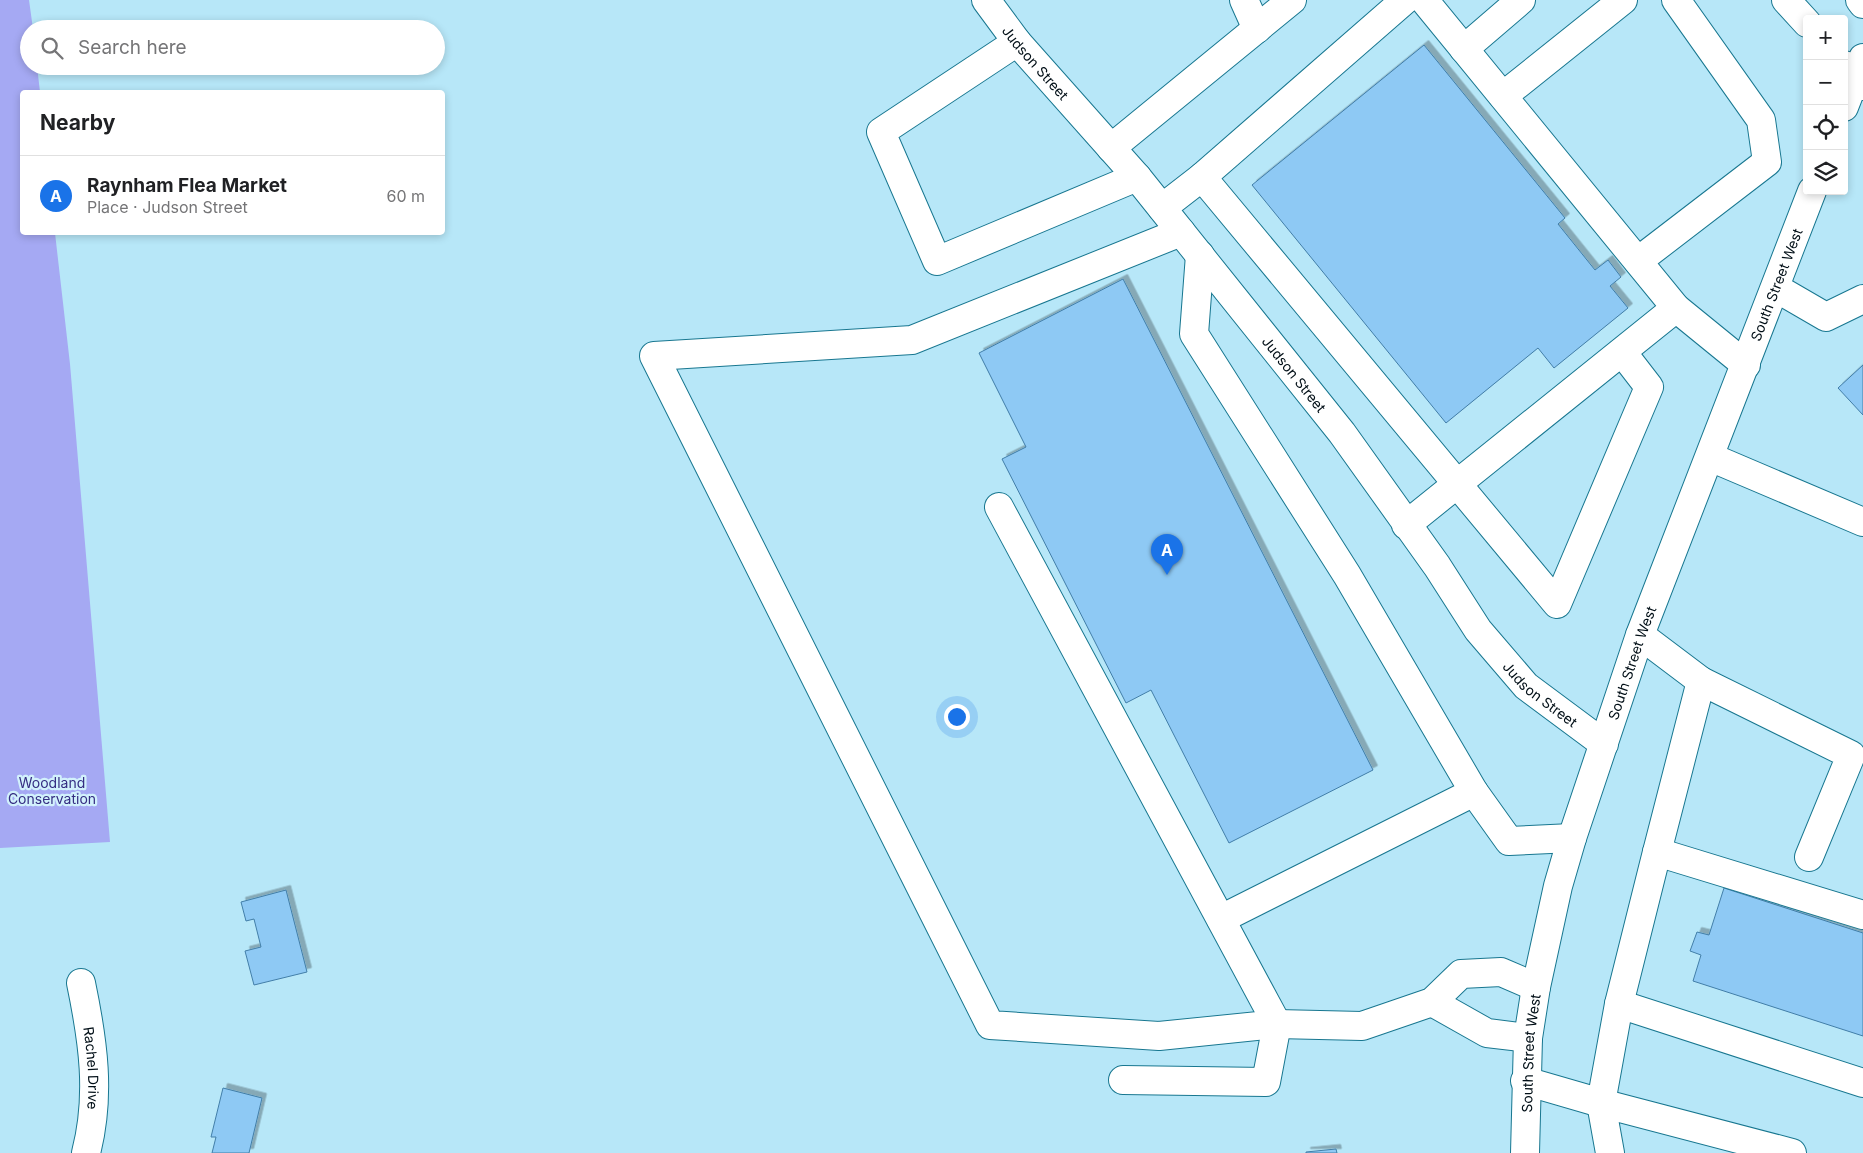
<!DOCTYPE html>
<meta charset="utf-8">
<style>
body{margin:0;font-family:Inter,sans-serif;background:#f6f6f6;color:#202124}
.controls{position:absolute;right:15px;top:15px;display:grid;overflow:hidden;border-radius:5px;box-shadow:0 2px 8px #0003}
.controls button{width:45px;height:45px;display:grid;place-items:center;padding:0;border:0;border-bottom:1px solid #e0e0e0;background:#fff;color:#202124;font:25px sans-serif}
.you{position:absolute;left:956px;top:716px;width:18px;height:18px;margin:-12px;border:4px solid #fff;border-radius:50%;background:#1a73e8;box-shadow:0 0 0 8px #1a73e833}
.badge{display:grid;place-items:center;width:32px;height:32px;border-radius:50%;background:#1a73e8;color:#fff;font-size:16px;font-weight:700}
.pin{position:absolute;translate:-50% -41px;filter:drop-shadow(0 1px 2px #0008)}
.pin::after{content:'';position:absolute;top:26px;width:18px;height:15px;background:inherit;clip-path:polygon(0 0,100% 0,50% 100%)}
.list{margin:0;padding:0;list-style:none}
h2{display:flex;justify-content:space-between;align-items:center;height:65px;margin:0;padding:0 20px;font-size:21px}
h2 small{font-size:16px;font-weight:400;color:#757577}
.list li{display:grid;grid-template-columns:32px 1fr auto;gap:15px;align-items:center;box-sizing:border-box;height:80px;padding:0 20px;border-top:1px solid #e0e0e0}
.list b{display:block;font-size:19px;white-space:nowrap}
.list p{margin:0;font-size:16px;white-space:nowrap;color:#757577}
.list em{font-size:16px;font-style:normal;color:#757577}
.icon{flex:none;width:28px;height:28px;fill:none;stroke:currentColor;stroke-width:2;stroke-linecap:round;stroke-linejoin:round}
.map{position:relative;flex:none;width:1863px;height:1153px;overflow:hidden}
.search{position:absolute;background:#fff;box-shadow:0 2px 8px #0003;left:20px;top:20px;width:425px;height:55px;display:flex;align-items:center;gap:12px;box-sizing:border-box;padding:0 18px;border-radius:28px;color:#757577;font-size:19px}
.panel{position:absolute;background:#fff;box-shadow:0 2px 8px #0003;left:20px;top:90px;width:425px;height:145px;border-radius:5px}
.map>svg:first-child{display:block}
.forest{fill:#a5a9f3}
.building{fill:#8ec9f4;stroke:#427ea8;filter:url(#shadow)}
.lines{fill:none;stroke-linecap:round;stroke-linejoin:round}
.minor-casing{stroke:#187790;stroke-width:30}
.highway-casing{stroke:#187790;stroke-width:30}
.minor{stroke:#fff;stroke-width:28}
.highway{stroke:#fff;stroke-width:28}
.labels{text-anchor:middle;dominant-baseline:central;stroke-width:4.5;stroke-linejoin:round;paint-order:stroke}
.street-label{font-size:14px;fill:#000e16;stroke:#d2f1fc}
.park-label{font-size:14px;fill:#352d82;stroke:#d2f1fc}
</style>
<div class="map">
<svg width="1863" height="1153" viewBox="0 0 1863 1153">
<defs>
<filter id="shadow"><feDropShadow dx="4.5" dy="-4.5" stdDeviation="0" flood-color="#0004"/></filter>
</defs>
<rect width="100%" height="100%" fill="#b7e7f8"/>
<!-- forest -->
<polygon class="forest" points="0,0 29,0 33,29 29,29 29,66 37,66 40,92 22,92 22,232 55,233 70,364 110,842 0,848"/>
<!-- building -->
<g class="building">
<polygon points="1424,45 1565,218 1558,224 1595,270 1608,260 1621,277 1610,286 1628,308 1554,368 1538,348 1446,423 1252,185"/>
<polygon points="1123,279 1373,770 1229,843 1151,690 1126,703 1002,459 1026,447 979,353"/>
<polygon points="1863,365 1863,415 1838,388"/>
<polygon points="1724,888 1863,933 1863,1036 1693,981 1701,955 1690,951 1697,932 1709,935"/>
<polygon points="286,890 307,972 254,985 245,951 261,947 254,919 246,921 241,902"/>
<polygon points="223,1088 262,1098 249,1153 212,1153 216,1137 211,1137"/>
<polygon points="1336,1149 1337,1153 1306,1153 1306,1152"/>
</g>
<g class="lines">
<defs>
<g id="minor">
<path id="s1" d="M 986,0 L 1017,42 L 1137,177 L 1342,433 L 1437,566 L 1478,630 L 1526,686 L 1604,744"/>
<polyline points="1244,0 1257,29"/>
<polyline points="1424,0 1676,308 1746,365"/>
<polyline points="1017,42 881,132 937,261 1137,177"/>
<polyline points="1464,49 1521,0"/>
<polyline points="1503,96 1623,0"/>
<polyline points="1844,107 1863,58"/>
<polyline points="1111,148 1292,0"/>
<polyline points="1202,177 1557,604 1649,387 1622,352"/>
<polyline points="1162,208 1202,177 1405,0"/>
<polyline points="1181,232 912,340 654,356 990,1025 1159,1036 1277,1024 1362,1026 1432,1002 1461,974 1501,972 1536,987"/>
<polyline points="1200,255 1194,334 1347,575 1474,792 1221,919"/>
<polyline points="1638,261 1767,162 1761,120 1676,0"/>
<polyline points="1776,288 1826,317 1863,299"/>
<polyline points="1710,457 1863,522"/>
<polyline points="999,507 1277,1024 1266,1082 1123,1080"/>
<polyline points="1406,525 1676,308"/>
<polyline points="1640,635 1701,681 1657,852 1863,915"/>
<polyline points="1701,681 1851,755 1809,857"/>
<polyline points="1474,792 1509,841 1572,838"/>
<path id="s2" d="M 81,983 C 93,1041 101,1095 86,1153"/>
<polyline points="1432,1002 1487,1033 1528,1038"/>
<polyline points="1619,1004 1863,1083"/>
<polyline points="1525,1081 1601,1103 1619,1004 1657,852"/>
<path id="s3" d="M 1525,1153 L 1528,1038 L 1536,987 L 1558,886 L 1572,838 L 1640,635 L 1812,191"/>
<polyline points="1610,1153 1601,1103 1792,1153"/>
</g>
<g id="highway">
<polyline points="1786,0 1807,23"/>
<polyline points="1860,0 1863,4"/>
<polyline points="1844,65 1863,86"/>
</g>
</defs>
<!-- minor casing -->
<use href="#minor" class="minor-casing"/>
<!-- highway casing -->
<use href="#highway" class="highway-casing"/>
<!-- minor -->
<use href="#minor" class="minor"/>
<!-- highway -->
<use href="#highway" class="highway"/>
</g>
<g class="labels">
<!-- street labels -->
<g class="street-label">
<text stroke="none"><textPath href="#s1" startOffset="80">Judson Street</textPath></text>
<text stroke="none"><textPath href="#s3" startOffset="910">South Street West</textPath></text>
<text stroke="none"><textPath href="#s1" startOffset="485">Judson Street</textPath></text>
<text stroke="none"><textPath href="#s3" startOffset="505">South Street West</textPath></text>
<text stroke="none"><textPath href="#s1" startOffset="890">Judson Street</textPath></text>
<text stroke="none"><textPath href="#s3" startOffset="100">South Street West</textPath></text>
<text stroke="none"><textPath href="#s2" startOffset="86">Rachel Drive</textPath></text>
</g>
<!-- park labels -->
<g class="park-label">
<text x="52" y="782">Woodland<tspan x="52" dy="16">Conservation</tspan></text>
</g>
</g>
</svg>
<div class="controls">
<button>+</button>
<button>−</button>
<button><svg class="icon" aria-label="locate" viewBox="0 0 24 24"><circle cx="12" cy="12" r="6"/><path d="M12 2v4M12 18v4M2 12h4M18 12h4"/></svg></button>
<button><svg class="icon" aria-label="layers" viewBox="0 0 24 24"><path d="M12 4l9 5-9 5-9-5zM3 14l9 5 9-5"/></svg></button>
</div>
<div class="you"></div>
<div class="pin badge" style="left:1167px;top:575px">A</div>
<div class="search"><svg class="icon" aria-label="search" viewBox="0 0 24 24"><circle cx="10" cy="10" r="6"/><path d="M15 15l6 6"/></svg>Search here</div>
<section class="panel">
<h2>Nearby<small></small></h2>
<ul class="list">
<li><span class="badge">A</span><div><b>Raynham Flea Market</b><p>Place · Judson Street</p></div><em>60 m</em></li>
</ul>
</section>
</div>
